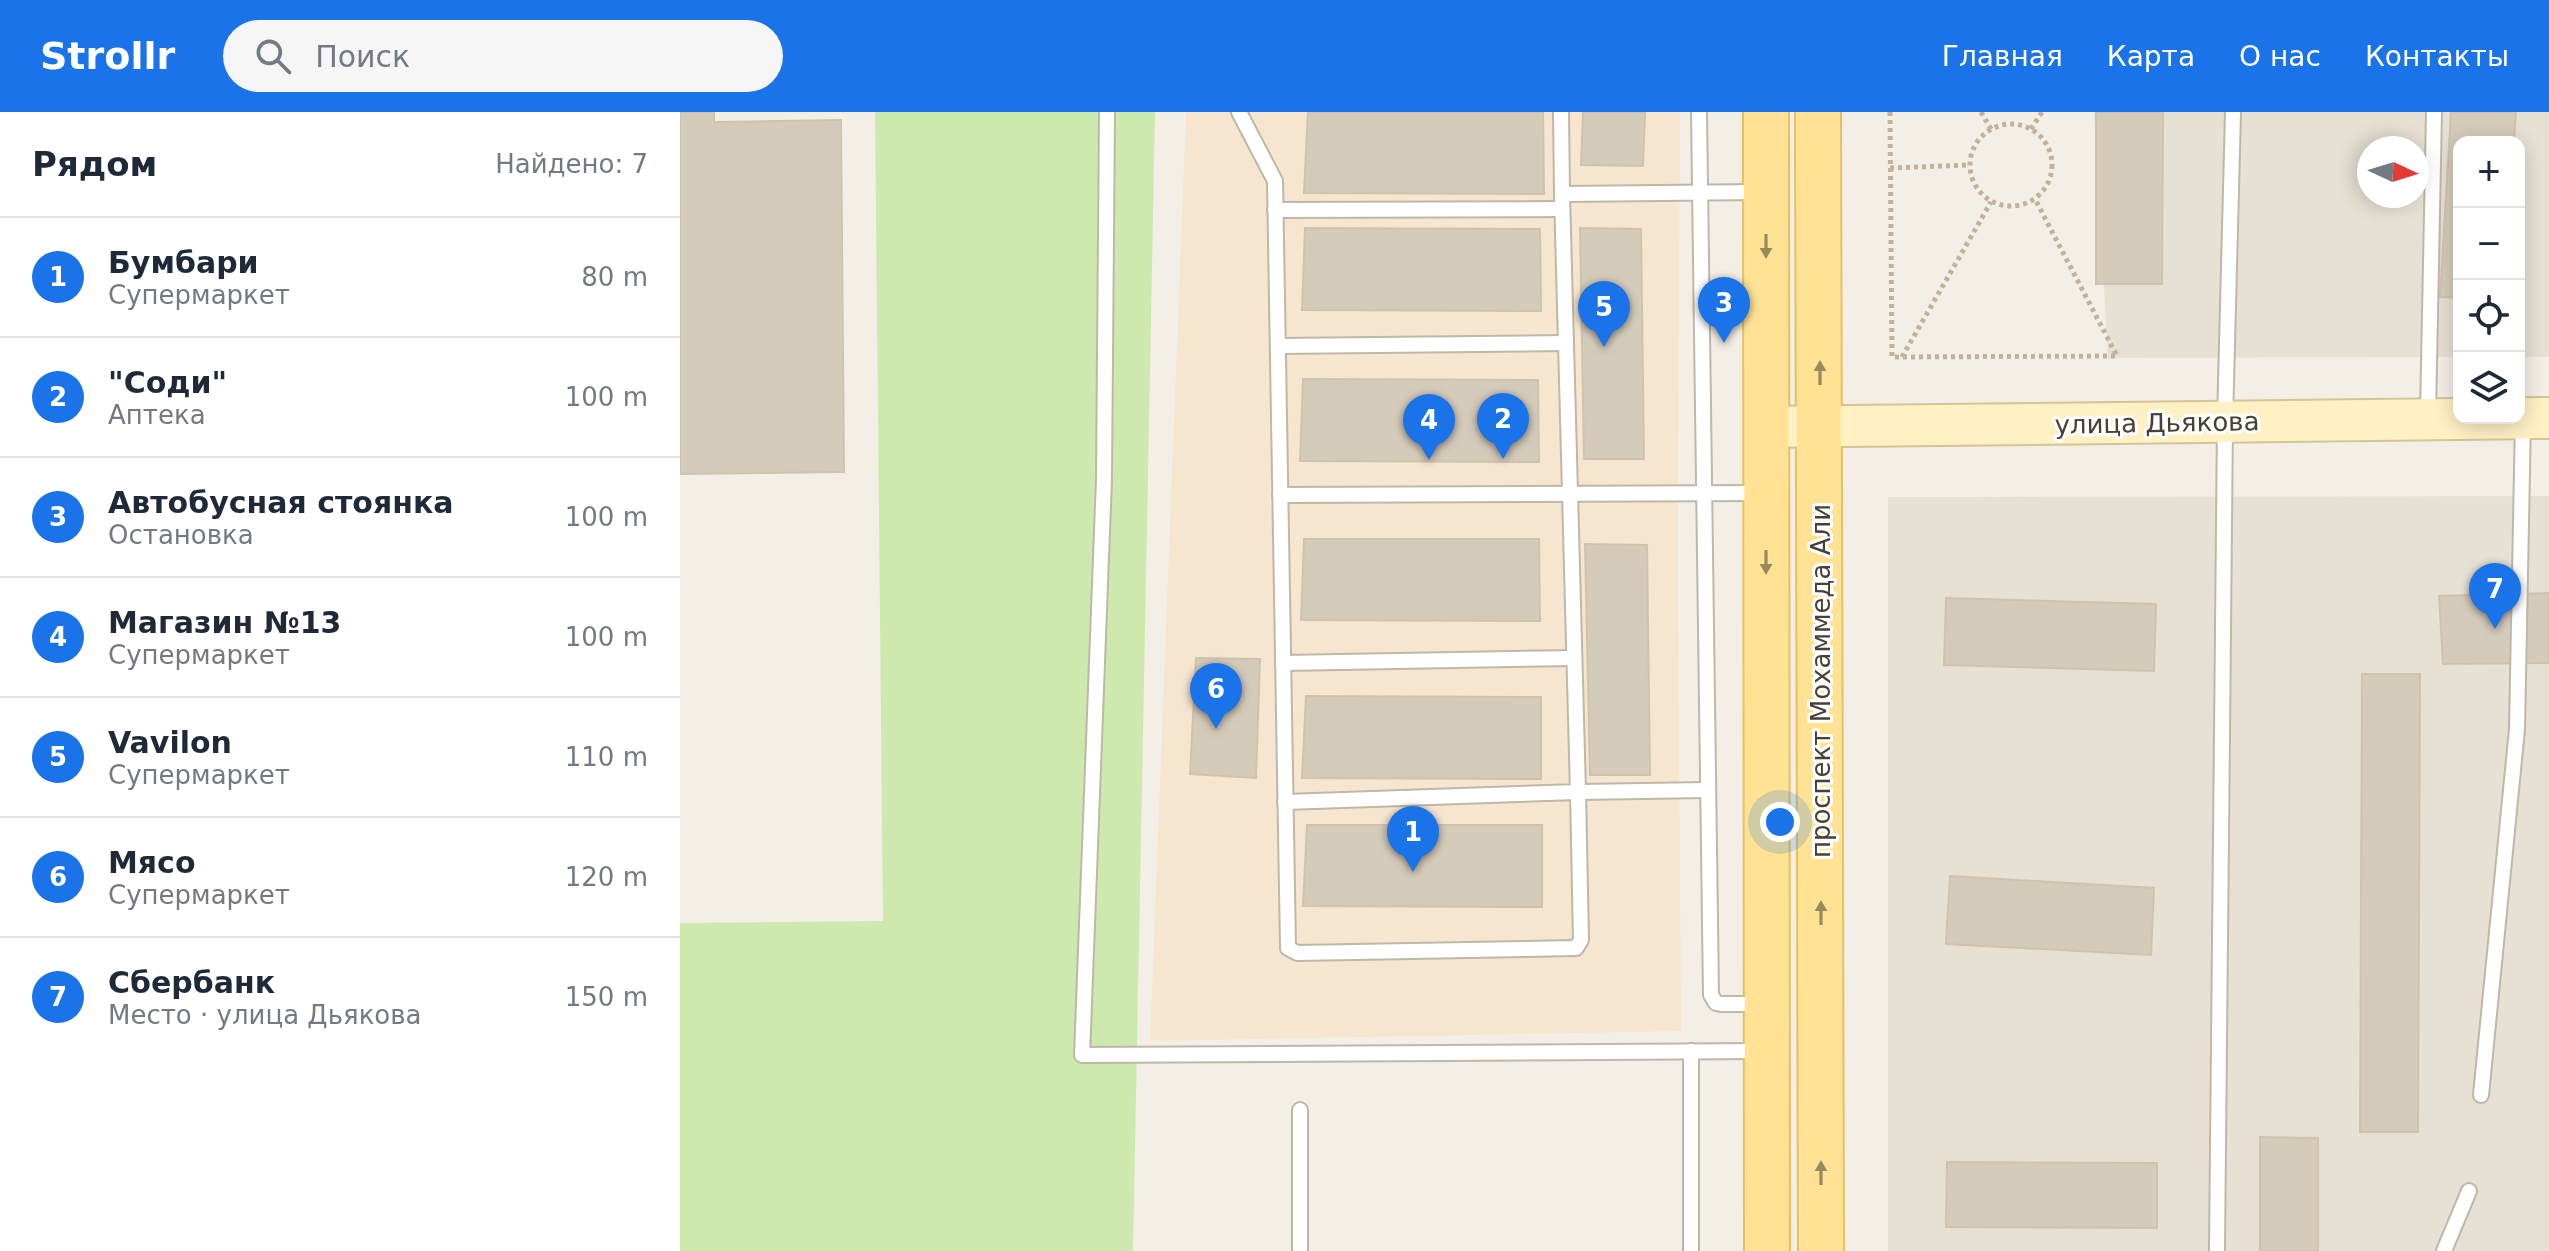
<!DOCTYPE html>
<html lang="ru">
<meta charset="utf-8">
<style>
body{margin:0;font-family:"DejaVu Sans",sans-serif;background:#f6f6f7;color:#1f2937}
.controls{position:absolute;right:24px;top:24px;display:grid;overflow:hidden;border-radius:16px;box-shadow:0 4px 20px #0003}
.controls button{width:72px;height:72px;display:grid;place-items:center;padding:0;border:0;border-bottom:2px solid #e0e1e3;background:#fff;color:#1f2937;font:40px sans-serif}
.compass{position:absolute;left:1677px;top:24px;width:72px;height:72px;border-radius:50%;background:#fff;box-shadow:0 4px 20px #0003;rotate:94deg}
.you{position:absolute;left:1100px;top:710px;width:28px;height:28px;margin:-20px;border:6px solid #fff;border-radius:50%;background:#1a73e8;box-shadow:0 0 0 12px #1a73e833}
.badge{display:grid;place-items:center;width:52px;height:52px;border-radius:50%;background:#1a73e8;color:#fff;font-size:26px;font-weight:700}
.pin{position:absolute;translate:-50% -66px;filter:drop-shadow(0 2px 4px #0008)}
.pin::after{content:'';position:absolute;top:42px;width:28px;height:24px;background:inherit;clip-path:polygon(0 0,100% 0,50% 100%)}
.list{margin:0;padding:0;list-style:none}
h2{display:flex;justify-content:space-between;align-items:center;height:104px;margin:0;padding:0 32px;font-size:34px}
h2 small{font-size:26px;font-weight:400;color:#747a83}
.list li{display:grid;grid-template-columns:52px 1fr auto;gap:24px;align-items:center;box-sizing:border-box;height:120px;padding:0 32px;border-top:2px solid #e0e1e3}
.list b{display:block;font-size:30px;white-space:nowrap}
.list p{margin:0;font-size:26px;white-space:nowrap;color:#747a83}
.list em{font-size:26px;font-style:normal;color:#747a83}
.icon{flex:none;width:44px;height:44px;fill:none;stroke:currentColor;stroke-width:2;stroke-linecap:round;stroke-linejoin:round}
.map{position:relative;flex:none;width:1869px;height:1139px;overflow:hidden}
header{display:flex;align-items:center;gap:48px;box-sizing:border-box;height:112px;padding:0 40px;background:#1a73e8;color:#fff}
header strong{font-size:38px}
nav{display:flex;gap:44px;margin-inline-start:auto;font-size:28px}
.search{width:560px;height:72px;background:#f6f6f7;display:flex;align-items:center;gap:20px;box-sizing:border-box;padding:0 28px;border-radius:44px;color:#747a83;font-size:30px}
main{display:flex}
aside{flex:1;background:#fff}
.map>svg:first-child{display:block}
.residential{fill:#e7e1d4;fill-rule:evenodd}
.commercial{fill:#f6e6d0}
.green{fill:#cde9ad}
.building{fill:#d5cbbb;stroke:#d0c3ae;stroke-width:2}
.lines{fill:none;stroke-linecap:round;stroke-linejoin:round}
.lane-casing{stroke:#bfb7a8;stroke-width:18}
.secondary-casing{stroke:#d5c494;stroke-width:44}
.primary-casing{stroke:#e6c061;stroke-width:48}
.path{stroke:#c1b399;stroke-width:5;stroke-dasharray:4 4;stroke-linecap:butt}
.lane{stroke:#fff;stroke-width:14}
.secondary{stroke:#fff1c4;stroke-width:40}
.primary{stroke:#ffe293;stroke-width:44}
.oneway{fill:#99895f}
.labels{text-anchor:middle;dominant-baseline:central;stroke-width:6;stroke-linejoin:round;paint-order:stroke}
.street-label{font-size:26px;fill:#464035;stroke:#fff}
</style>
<header>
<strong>Strollr</strong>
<div class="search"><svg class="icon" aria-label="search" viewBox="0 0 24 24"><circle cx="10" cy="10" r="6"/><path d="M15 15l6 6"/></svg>Поиск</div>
<nav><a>Главная</a><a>Карта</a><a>О нас</a><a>Контакты</a></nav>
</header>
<main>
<aside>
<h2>Рядом<small>Найдено: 7</small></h2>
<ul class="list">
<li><span class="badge">1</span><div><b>Бумбари</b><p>Супермаркет</p></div><em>80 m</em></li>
<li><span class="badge">2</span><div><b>&quot;Соди&quot;</b><p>Аптека</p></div><em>100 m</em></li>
<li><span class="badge">3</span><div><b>Автобусная стоянка</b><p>Остановка</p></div><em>100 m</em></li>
<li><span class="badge">4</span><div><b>Магазин №13</b><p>Супермаркет</p></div><em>100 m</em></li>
<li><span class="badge">5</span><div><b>Vavilon</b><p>Супермаркет</p></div><em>110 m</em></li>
<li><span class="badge">6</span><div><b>Мясо</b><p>Супермаркет</p></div><em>120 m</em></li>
<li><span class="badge">7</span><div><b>Сбербанк</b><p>Место · улица Дьякова</p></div><em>150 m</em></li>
</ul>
</aside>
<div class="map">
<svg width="1869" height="1139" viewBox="0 0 1869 1139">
<rect width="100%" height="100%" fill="#f3efe6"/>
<!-- residential -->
<g class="residential">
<path d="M 1414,0 L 1869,0 L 1869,245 L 1839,245 L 1839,30 L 1779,30 L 1779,245 L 1428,246 ZM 1689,36 L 1737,36 L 1737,84 L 1689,84 Z"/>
<polygon points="1869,384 1869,1139 1208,1139 1208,385"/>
</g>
<!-- commercial -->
<polygon class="commercial" points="506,0 1000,0 998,433 1001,919 470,929"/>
<!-- green -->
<polygon class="green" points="195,0 475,0 453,1139 0,1139 0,811 203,809"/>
<!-- building -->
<g class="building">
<polygon points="0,0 34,0 34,10 161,8 164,360 0,362"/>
<polygon points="628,0 863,0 864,82 624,81"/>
<polygon points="903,0 965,0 963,54 901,53"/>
<polygon points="1416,0 1483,0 1482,172 1416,172"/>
<polygon points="1771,0 1836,0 1834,30 1779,30 1779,186 1760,185"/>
<polygon points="625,116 860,117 861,199 622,198"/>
<polygon points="900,116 961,117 964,347 904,347"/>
<polygon points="623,267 858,268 859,350 620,349"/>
<polygon points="624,427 859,427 860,509 621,508"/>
<polygon points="905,432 967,433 970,663 910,663"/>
<polygon points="1869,481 1869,551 1763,552 1759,484"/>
<polygon points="1266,486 1476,492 1474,559 1264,553"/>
<polygon points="516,546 580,547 576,666 510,662"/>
<polygon points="1682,562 1740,562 1738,1020 1680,1020"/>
<polygon points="626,584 861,585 861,667 622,666"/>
<polygon points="627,713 862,713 862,795 623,794"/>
<polygon points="1270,764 1474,776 1471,843 1266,832"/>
<polygon points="1580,1025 1638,1026 1638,1139 1580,1139"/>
<polygon points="1267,1050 1477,1051 1477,1116 1266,1115"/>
</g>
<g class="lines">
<defs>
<g id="lane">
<polyline points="427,0 424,367 402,943 1082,939"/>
<polyline points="559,0 595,69 608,836 617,841 896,836 901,828 898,680 1027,678"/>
<polyline points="881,0 882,82 1081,80"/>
<polyline points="1019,0 1031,883 1036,891 1041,892 1083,892"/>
<polyline points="595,98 882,97"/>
<polyline points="598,234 886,231"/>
<polyline points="1748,304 1754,0"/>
<polyline points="600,383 1082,381"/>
<polyline points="603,551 894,546"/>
<polyline points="605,690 898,680 882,82"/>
<polyline points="1801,983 1837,617 1843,307"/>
<polyline points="620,998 620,1139"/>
<polyline points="1011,1139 1011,939"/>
<polyline points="1537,1139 1545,310 1553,0"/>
<polyline points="1764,1139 1789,1079"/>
</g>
<polyline id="secondary" points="1086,315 1869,306"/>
<g id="primary">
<polyline points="1086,0 1087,1139"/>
<polyline points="1138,0 1141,1139"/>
</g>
</defs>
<!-- lane casing -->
<use href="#lane" class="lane-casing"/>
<!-- secondary casing -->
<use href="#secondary" class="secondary-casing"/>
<!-- primary casing -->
<use href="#primary" class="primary-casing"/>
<!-- path -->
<g class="path">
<polyline points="1210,0 1212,245 1437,244 1355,87"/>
<polyline points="1301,0 1311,17"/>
<circle cx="1331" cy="53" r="41"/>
<polyline points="1351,17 1362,0"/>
<polyline points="1210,56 1289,53"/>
<polyline points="1222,245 1311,90"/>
</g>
<!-- lane -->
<use href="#lane" class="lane"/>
<!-- secondary -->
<use href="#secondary" class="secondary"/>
<!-- primary -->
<use href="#primary" class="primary"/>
</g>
<!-- one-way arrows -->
<defs><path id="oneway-solid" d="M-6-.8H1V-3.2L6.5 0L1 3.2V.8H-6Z" transform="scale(2)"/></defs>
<g class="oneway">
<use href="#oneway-solid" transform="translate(1086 134) rotate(90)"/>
<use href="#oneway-solid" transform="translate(1140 261) rotate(-90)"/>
<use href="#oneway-solid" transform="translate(1086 450) rotate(90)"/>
<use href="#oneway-solid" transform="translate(1141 801) rotate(-90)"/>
<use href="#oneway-solid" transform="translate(1141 1061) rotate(-90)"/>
</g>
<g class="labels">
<!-- street labels -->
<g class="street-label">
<text transform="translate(1477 311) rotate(-1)">улица Дьякова</text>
<text transform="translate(1141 569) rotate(-90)">проспект Мохаммеда Али</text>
</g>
</g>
</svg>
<div class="controls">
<button>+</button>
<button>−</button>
<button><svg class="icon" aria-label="locate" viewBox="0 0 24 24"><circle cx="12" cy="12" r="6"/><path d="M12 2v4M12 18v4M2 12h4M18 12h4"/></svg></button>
<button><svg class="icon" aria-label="layers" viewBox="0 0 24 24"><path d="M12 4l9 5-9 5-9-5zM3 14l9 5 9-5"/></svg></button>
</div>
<svg class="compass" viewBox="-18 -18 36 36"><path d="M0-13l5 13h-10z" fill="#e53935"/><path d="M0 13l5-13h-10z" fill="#747a83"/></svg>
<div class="you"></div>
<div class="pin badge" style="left:733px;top:760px">1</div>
<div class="pin badge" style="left:823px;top:347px">2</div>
<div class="pin badge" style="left:1044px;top:231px">3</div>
<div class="pin badge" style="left:749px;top:348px">4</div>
<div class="pin badge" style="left:924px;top:235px">5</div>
<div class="pin badge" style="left:536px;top:617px">6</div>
<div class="pin badge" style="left:1815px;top:517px">7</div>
</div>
</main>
